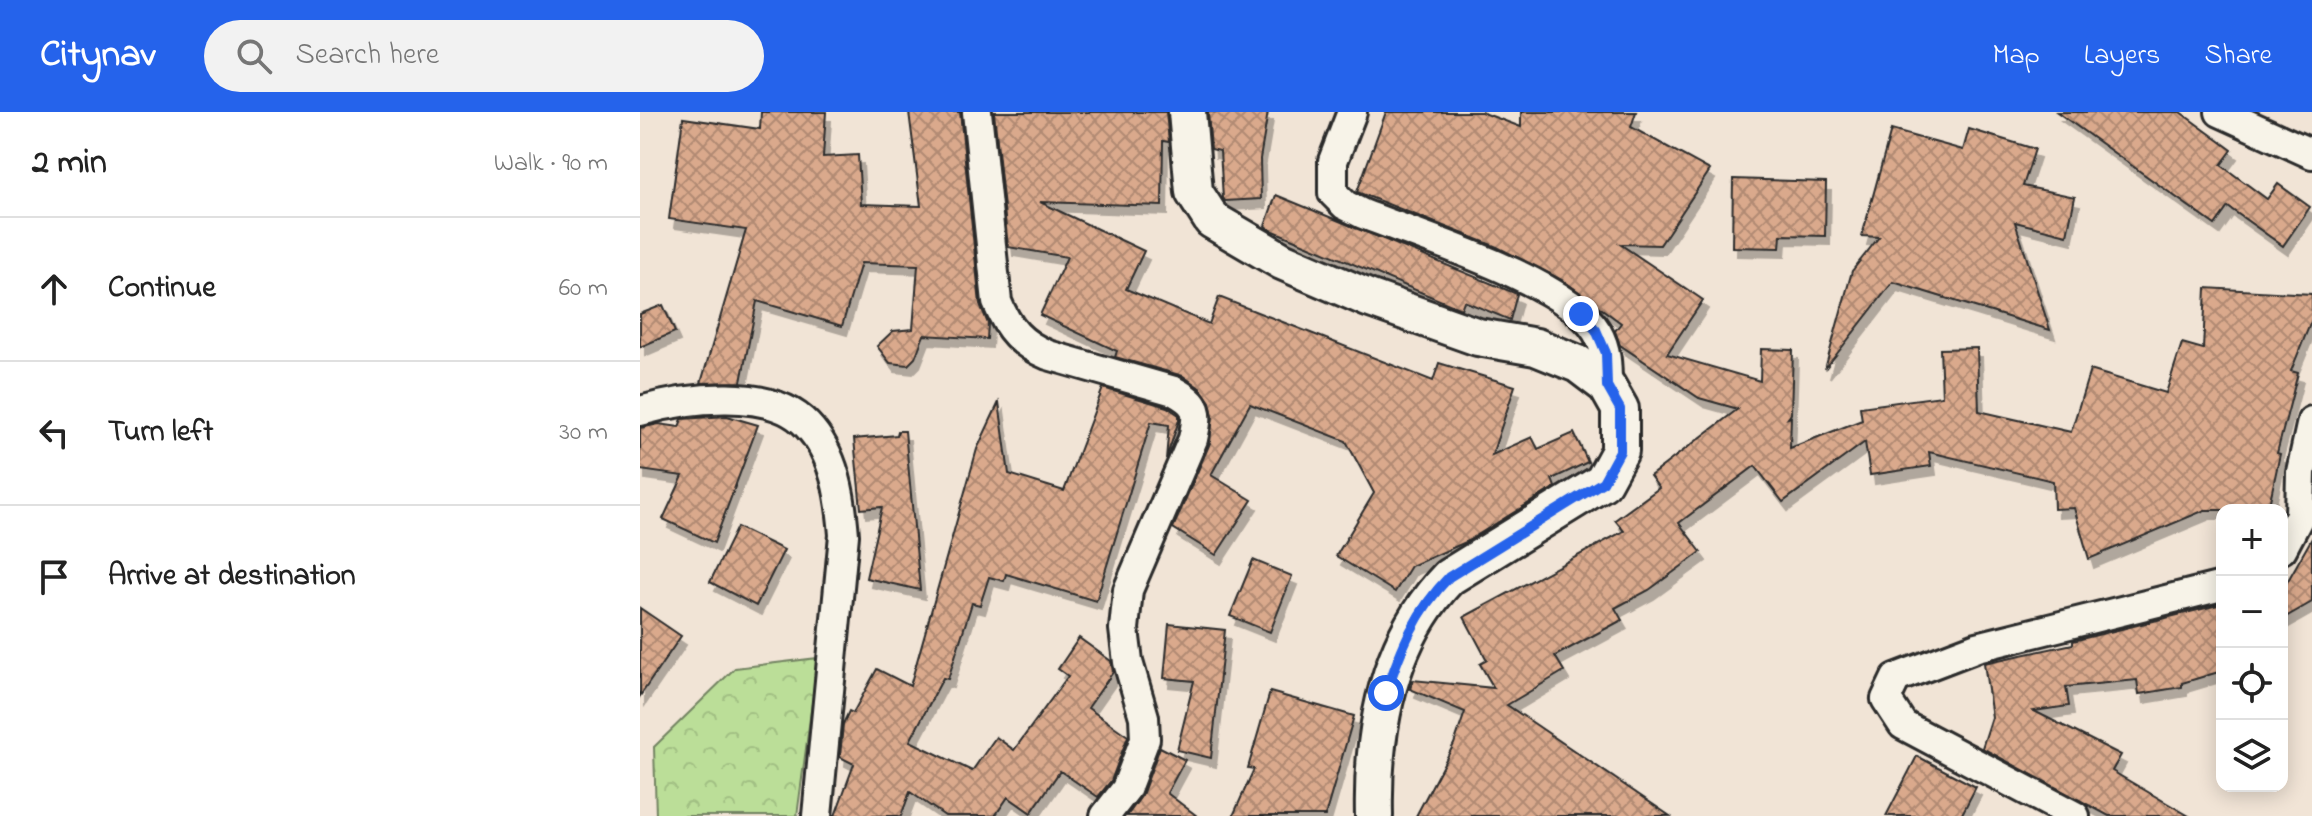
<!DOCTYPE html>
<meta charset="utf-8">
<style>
body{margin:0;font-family:"Indie Flower",sans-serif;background:#f2f2f2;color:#222}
.controls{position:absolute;right:24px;bottom:24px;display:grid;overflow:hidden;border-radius:16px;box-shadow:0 4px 20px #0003}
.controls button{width:72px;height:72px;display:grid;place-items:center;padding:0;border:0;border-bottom:2px solid #e0e0e0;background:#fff;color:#222;font:40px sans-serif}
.stop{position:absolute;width:24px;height:24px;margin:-18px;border:6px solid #2563eb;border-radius:50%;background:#fff}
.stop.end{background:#2563eb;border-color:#fff;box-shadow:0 2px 8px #0008}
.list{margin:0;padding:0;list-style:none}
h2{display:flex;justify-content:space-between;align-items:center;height:104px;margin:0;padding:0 32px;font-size:34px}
h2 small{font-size:26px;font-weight:400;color:#767676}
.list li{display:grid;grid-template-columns:52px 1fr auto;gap:24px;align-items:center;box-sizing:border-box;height:144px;padding:0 32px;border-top:2px solid #e0e0e0}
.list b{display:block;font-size:30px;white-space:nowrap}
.list em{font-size:26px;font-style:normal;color:#767676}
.icon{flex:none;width:44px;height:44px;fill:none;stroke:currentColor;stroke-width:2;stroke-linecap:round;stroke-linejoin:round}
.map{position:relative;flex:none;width:1672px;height:704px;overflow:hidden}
header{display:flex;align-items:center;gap:48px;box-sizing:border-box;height:112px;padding:0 40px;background:#2563eb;color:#fff}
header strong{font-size:38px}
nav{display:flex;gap:44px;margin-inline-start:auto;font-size:28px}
.search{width:560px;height:72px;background:#f2f2f2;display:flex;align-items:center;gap:20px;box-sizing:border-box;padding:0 28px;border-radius:44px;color:#767676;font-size:30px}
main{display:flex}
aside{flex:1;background:#fff}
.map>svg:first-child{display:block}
.forest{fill:url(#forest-crowns);stroke:#738462;stroke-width:2}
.building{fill:url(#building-cross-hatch);stroke:#2b2b2b;stroke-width:2;filter:url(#shadow)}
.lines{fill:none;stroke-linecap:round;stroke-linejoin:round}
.minor-casing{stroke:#2b2b2b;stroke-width:34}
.tertiary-casing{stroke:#2b2b2b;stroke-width:42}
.minor{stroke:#f7f3e8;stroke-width:28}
.tertiary{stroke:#f7f3e8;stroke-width:36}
.route{stroke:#2563eb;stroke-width:10}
</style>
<header>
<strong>Citynav</strong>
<div class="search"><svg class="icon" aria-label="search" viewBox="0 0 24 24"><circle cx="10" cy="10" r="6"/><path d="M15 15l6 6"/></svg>Search here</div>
<nav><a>Map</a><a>Layers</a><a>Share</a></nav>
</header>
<main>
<aside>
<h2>2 min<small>Walk · 90 m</small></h2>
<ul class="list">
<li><svg class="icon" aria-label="ahead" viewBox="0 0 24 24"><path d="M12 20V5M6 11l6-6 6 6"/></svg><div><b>Continue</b></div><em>60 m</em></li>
<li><svg class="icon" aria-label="left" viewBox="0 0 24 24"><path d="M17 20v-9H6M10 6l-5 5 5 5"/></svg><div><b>Turn left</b></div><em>30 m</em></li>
<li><svg class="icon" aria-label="arrive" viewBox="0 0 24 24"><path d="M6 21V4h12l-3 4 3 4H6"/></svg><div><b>Arrive at destination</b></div></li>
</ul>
</aside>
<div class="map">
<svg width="1672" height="704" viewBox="0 0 1672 704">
<defs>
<pattern id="forest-crowns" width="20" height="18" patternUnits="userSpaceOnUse" patternTransform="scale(2)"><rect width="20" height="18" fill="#bbde98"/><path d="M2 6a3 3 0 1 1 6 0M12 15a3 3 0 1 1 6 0" fill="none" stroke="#a1bf83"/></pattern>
<pattern id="building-cross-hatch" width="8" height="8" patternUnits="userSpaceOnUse" patternTransform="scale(2)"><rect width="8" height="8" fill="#daa98c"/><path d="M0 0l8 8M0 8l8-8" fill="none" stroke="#b18a73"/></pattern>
<filter id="shadow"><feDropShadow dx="5" dy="9" stdDeviation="0" flood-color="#0004"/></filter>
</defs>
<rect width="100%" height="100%" fill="#f1e4d6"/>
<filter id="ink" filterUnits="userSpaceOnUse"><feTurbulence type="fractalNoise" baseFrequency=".0125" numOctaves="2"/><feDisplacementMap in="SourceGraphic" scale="16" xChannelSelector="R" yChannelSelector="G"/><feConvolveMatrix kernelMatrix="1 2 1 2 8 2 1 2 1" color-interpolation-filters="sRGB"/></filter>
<g filter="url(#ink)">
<!-- forest -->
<polygon class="forest" points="178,546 157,704 16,704 14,635 95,556"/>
<!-- building -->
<g class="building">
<polygon points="121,0 186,0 183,45 218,43 221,92 281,94 269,0 320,0 340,192 348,212 347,227 284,223 275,246 268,253 250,251 237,234 253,219 273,217 278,153 221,151 202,214 117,189 101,270 61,271 106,118 29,107 43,6 120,17"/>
<polygon points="354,0 526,0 529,30 523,29 522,94 400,90 504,139 486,177 569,212 579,185 793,269 799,251 875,274 852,343 892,325 898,337 934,321 948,350 912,367 915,375 826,430 771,454 755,480 696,444 734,381 706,329 610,292 571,363 612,388 576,443 533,416 570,331 573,304 570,290 561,277 543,264 475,245 477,239 400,203 427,145 368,135"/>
<polygon points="568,0 628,0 620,47 621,87 585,89 583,86 580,39 571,37"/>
<polygon points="746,0 841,0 881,15 881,0 996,0 991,15 1070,58 1020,133 980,132 1063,188 1027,242 1120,269 1121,237 1153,238 1151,302 1148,306 1151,305 1150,336 1222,308 1220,295 1302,284 1300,237 1337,236 1339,299 1431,320 1450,258 1526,281 1542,231 1563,237 1566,176 1672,182 1672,207 1651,259 1658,261 1637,341 1640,342 1628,398 1565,398 1449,447 1434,396 1414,397 1413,369 1289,340 1291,354 1230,363 1225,330 1143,390 1115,354 1039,411 1061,440 1009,478 975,496 982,508 915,544 924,559 867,593 1030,704 776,704 814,632 825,600 770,577 773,568 854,576 840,552 847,548 824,505 984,419 975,408 1019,376 1010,364 1098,297 1059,286 980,233 975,219 981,211 924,169 857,135 717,80"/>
<polygon points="1417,0 1540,0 1592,38 1581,53 1627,87 1638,72 1670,95 1643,134 1588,95 1575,113"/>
<polygon points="1329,17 1395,37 1383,74 1435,85 1427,123 1375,110 1410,218 1253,170 1185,257 1212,159 1239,125 1222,124 1251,18 1323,38"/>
<polygon points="1093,67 1186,70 1185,124 1141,123 1140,136 1092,135"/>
<polygon points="636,83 877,182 870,208 824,189 821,197 629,117 625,114"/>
<polygon points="23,193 35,220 0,235 0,202"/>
<polygon points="463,276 527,295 539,303 539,308 526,347 529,313 511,310 456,489 366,462 364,469 349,465 340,493 332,491 308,567 303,566 270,629 332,659 356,625 374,638 428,564 418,557 439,526 471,549 473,560 448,596 488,624 471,669 458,685 420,659 391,701 368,685 355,704 305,704 270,680 261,704 195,704 214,652 200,645 203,612 209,599 213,601 237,557 270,574 337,337 359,290 369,362 424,379"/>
<polygon points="87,304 118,313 74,431 23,407 43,364 0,358 0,316 19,312 39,315 42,307"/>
<polygon points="258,319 265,319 280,478 226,466 242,395 221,397 214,327 257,323"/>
<polygon points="97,415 144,438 116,494 70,470"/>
<polygon points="1672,426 1672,490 1642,507 1642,479"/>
<polygon points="613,448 652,464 630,520 590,504"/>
<polygon points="1582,492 1582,559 1542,571 1542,575 1499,582 1497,568 1426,575 1429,594 1394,599 1481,643 1472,659 1549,704 1469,704 1342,636 1352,605 1344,551 1433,532 1433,529"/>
<polygon points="0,496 41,524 0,584"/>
<polygon points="529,512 585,518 571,646 537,638 554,569 524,566"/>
<polygon points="630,580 714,604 685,704 593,704 614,657 608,656"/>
<polygon points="520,635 545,648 527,681 557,704 487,704 502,683"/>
<polygon points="1277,644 1336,675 1321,704 1246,704"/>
</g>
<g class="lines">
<defs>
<g id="minor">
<path d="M 337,0 L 357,190 C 368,217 381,232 408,243 L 534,279 C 559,293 559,299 553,327 L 488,478 L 484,517 L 488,550 L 504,605 L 505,627 L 486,677 L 465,704"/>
<path d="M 712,0 L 693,49 L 693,81 L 705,93 L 723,102 C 779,124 928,170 957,220 C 967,237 967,254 967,274"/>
<polyline points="1580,0 1672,42"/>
<path d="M 0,299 C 45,286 131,274 167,313 C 195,342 201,385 204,423 L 177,704"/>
<polyline points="1642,437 1660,403 1661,360 1672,309"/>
<polyline points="1435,704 1263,613 1246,587 1256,566 1337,535 1582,474"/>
</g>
<path id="tertiary" d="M 547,0 L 554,80 L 572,108 L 642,149 L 728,186 L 838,225 L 896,235 L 938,252 L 967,274 L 980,297 L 980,339 L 963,370 L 809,465 C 748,528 732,619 734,704"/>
</defs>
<!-- minor casing -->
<use href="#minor" class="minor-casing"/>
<!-- tertiary casing -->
<use href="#tertiary" class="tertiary-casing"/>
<!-- minor -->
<use href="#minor" class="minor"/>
<!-- tertiary -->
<use href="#tertiary" class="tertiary"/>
</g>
</g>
<g class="lines" filter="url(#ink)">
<!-- route -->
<path class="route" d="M 746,581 C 761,536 776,499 809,465 L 963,370 L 980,339 L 980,297 L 967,274 L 966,241 L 956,218 L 941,202"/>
</g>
</svg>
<div class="controls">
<button>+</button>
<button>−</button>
<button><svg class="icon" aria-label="locate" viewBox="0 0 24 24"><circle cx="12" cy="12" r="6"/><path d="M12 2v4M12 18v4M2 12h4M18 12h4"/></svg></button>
<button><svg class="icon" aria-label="layers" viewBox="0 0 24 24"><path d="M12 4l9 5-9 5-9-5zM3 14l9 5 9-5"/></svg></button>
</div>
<div class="stop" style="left:746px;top:581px"></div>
<div class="stop end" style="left:941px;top:202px"></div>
</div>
</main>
